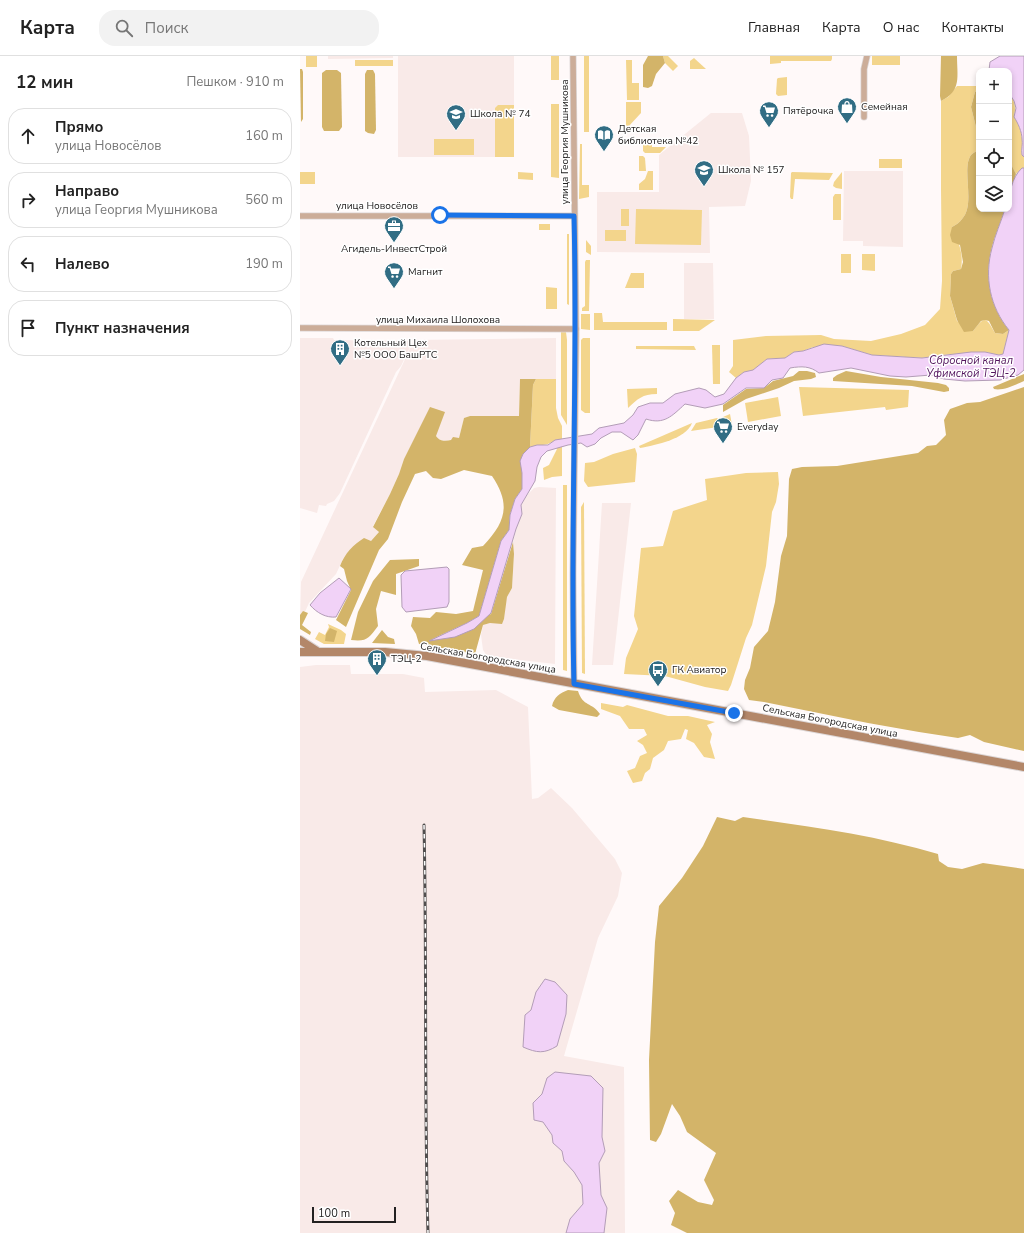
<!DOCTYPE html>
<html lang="ru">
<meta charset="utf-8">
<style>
body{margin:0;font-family:"Nunito Sans",sans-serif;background:#f2f2f2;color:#222}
.controls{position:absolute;right:12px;top:12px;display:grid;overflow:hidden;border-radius:8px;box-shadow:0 2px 6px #0003}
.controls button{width:36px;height:36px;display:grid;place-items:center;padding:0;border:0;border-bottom:1px solid #e0e0e0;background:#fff;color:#222;font:20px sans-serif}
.scale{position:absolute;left:12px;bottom:10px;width:84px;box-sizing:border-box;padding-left:4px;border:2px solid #232121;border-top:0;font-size:11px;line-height:14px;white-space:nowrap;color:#232121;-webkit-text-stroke:3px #fff;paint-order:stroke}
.stop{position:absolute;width:12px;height:12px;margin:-9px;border:3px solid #1a73e8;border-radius:50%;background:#fff}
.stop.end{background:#1a73e8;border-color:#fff;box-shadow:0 1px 4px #0008}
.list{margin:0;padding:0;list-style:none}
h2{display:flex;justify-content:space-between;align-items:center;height:52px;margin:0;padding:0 16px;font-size:17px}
h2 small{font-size:13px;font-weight:400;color:#767676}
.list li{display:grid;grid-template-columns:26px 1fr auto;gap:12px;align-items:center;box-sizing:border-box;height:56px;margin:0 8px 8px;padding:0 8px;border:1px solid #e0e0e0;border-radius:16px}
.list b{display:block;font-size:15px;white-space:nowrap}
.list p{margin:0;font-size:13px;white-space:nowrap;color:#767676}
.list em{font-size:13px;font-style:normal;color:#767676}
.icon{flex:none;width:22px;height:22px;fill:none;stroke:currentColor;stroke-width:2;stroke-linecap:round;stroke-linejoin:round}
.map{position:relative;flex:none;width:724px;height:1177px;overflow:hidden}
header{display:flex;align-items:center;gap:24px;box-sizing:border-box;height:56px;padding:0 20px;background:#fff;border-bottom:1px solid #e0e0e0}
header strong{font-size:19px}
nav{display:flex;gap:22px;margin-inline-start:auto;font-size:14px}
.search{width:280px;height:36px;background:#f2f2f2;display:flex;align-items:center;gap:10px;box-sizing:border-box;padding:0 14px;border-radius:16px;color:#767676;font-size:15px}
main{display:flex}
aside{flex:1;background:#fff}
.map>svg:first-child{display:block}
.built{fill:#f9eae8}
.green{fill:#f3d58c}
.forest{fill:#d3b469}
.water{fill:#f1d2f7;stroke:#b39db7}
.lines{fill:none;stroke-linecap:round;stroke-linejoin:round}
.minor-casing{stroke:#dcd6d6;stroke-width:7}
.secondary-casing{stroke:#dcd6d6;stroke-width:10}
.minor{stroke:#ccad99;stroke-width:5.5}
.secondary{stroke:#b38769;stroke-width:8}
.rail-casing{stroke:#504d4d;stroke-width:3}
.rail{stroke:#fff;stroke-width:1.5;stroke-dasharray:4.5;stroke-linecap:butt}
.route{stroke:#1a73e8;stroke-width:5}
.labels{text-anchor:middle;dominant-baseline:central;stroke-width:3;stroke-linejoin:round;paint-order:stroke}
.poi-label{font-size:10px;fill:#232121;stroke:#fff;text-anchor:start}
.street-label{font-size:10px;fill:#232121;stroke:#fff}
.water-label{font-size:11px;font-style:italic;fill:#53155e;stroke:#fff}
</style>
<header>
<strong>Карта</strong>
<div class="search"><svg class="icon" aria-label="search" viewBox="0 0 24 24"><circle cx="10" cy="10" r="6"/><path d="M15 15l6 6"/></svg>Поиск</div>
<nav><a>Главная</a><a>Карта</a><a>О нас</a><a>Контакты</a></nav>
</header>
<main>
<aside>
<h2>12 мин<small>Пешком · 910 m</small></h2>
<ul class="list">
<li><svg class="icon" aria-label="ahead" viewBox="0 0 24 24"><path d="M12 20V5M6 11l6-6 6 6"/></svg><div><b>Прямо</b><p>улица Новосёлов</p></div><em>160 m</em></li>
<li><svg class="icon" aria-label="right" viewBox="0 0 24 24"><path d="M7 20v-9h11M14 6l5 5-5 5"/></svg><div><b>Направо</b><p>улица Георгия Мушникова</p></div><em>560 m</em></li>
<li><svg class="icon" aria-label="left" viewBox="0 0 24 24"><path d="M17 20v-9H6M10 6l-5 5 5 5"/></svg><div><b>Налево</b></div><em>190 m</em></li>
<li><svg class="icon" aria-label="arrive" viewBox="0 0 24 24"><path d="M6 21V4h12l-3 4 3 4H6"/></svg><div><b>Пункт назначения</b></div></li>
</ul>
</aside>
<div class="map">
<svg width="724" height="1177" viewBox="0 0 724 1177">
<rect width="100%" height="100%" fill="#fff9f9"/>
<!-- built -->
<g class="built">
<polygon points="28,0 93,0 93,2 28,3"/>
<rect x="98" y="0" width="116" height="101"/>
<polygon points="411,57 442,57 449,80 451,125 445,150 409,151 410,197 297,196 297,136 359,136 359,99"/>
<polygon points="544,115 603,115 603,191 563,190 563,185 543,185"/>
<polygon points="384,207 413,207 414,263 384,263"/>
<polygon points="0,282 33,282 34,284 111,285 111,289 101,310 96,316 40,437 34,445 27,448 26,450 19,449 17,457 0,452"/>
<polygon points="256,282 256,323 220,323 219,360 170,360 164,362 159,382 145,385 138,383 136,380 120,372 104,403 99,418 90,438 73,470 79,476 71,485 43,503 36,518 9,547 0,567 1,526 114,284"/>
<polygon points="239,431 256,432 255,608 187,600 183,594 181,579 183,569 190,567 202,567 204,563 205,549 207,541 212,532 214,498 213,486 218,466 222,458 221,449 228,438 234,432"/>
<polygon points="302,447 331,447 313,609 292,609"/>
<polygon points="16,609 50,609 51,618 103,618 124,622 125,636 196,634 228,651 232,743 238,742 251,732 272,752 315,803 322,817 318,840 298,882 264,1000 324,1011 325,1177 0,1177 0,611"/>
</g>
<!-- green -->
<g class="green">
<rect x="6" y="0" width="11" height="11"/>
<rect x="251" y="0" width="8" height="24"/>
<rect x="284" y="0" width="5" height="76"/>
<polygon points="363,0 368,0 378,10 373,15 365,7"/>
<polygon points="470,0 532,0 532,3 531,5 481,5 481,7 470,8"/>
<rect x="572" y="0" width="28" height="9"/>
<polygon points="394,2 406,13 390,13 390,5"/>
<rect x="55" y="4" width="38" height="6"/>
<polygon points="326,4 332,4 332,27 339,27 339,44 327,44"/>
<polygon points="487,21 487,39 478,40 476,38 477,23 478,22"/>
<path d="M 657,30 L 679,30 L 679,33 L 675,36 L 671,51 L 676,71 L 679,74 L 679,94 C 676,95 673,97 671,99 C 661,113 676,148 662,163 C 660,166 656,169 652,171 C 658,185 664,197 661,213 L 653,215 L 651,218 L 650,240 L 657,265 L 673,275 C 685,259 686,261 695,277 L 703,278 L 709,274 L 703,298 L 699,299 L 685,296 L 642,299 L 622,302 L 572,299 L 542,290 L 513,291 L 503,295 L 494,296 L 485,302 L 467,303 L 453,315 L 444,316 L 436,322 L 429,316 L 433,310 L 433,284 L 466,280 L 521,279 L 534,283 L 571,285 L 601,278 L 625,269 L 640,253 L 642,225 L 641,133 L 641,45 L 648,41 Z"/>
<path d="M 709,39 L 711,39 C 715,47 716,52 714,61 C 718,67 722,76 722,83 C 723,88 721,93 722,99 L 724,101 L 724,112 L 721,113 L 716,118 L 709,104 Z"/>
<polygon points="326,46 341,46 341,57 328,71 326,69"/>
<polygon points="251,48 259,48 259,122 251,121"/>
<polygon points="198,49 214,49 214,101 195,101 195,52"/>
<rect x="134" y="83" width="40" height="16"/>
<polygon points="280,88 282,88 282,129 289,129 289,141 279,143"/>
<polygon points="343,88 352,89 352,91 366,91 360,97 345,97 343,95"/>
<polygon points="339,100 343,100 345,102 346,115 339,115"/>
<rect x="579" y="103" width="23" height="9"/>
<polygon points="348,115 353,115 353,134 339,134 339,128 345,123"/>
<rect x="0" y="116" width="15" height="12"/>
<polygon points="218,116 233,117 233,124 218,123"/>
<polygon points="492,116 533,117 529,124 495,123 493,143 491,143 490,141 491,117"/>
<polygon points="542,116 542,133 536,132 533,130 534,126"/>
<polygon points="535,138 541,138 541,164 533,164 533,141"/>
<rect x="321" y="153" width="8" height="17"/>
<polygon points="336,153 402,154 401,189 335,188"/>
<rect x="239" y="168" width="11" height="6"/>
<rect x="305" y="174" width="21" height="11"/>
<polygon points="267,178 269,178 269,249 267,248"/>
<polygon points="286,184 291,190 291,199 286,196"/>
<rect x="541" y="198" width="10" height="19"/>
<polygon points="562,198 575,198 575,215 562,214"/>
<polygon points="286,204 290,204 289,255 282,255 282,252 285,250 285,206"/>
<polygon points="331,217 344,217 344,232 325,232"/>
<polygon points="246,231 257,232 257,253 246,253"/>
<polygon points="294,257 302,257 303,266 367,266 367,274 294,274"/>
<polygon points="281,258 290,258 290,274 281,273"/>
<polygon points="373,263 415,264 399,275 373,275"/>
<polygon points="261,276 266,276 267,284 267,369 261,359"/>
<polygon points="283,282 290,282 290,357 285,357 281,354 281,284"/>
<polygon points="412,289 420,289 420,328 413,328"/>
<polygon points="336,290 394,290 396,294 336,293"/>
<path d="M 236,323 L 256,323 L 256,352 L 258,362 L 262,370 L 262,420 L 252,421 L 244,424 L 243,412 L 249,409 L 257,393 L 252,386 C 246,390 237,389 230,391 L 233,329 Z"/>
<polygon points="499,331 609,334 608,351 586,354 585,351 503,360"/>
<path d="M 357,332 L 357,338 C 342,338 338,343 328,352 L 327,333 Z"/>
<polygon points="478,341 481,360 448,366 445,347"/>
<polygon points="430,358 432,369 422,371 423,361"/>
<polygon points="417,362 418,363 418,371 391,375 396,367"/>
<path d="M 392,367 C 386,383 356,389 340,392 L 339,390 Z"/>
<polygon points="335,392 337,398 335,426 288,431 284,425 285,407 294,406 313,398"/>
<polygon points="478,416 479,428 476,446 472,456 466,510 452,569 446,582 431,629 428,635 405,631 365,620 324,618 326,602 338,573 334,560 341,492 363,490 373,455 407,444 405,423 446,417"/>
<polygon points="263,429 267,429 267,615 263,614"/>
<polygon points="284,446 285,618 282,617 281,451"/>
<polygon points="28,568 41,574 46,578 44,588 24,588 15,583 19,576 25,579 29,571"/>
<polygon points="301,647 323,651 327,649 368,660 388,660 415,666 407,669 412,678 410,686 415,703 404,701 394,687 386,683 388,674 385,673 381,683 368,685 364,694 353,702 350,713 345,717 342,725 333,727 327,715 335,712 340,700 347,697 343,689 337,685 347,679 344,673 329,673 320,660 301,653"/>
</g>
<!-- forest -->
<g class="forest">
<polygon points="348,0 363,0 365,7 356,18 352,30 348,32 343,31 343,9"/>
<path d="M 641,0 L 657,0 C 657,20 662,35 641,45 L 640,40 Z"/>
<polygon points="0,13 2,13 3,16 3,63 1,66"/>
<polygon points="26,14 37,14 41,17 42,71 39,75 24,75 22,71 22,17"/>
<polygon points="67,14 73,14 75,18 76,74 74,78 68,77 65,75 65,18"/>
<polygon points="679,33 679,74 676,71 671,51 675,36"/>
<path d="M 679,94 L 679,153 L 705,153 C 701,166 695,179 692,191 C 684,221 690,251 709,274 L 703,278 L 695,277 L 689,265 L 685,264 L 681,265 L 673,275 L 664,276 L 657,264 L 650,240 L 651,218 L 653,215 L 661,213 L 663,206 L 660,189 L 652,186 L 650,179 L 652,171 C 656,169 660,166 662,163 C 676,148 661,113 671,99 C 673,97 676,95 679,94 Z"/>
<polygon points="709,104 716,118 709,140"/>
<polygon points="499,315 507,315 515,317 516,321 511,323 494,325 479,332 446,343 423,356 423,349 446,333 464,332 473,325 493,320"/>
<polygon points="546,315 581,321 638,327 646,329 649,332 649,335 644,336 612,330 533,325 533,322 537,319"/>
<path d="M 724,318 L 724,325 C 715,329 703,335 694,333 L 693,331 Z"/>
<path d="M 220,323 L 236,323 L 233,329 L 230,391 L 223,398 L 222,433 L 215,443 L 210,459 L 209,474 L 201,485 L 179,560 L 167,567 L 130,584 L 191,558 L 213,486 L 214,498 L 212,532 L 207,541 L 204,563 L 202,568 L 190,567 L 183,569 L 175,598 L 119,588 L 116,578 L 111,570 L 113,561 L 130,562 L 136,556 L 156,558 L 173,555 L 183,514 L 162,509 L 172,492 L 183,490 C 206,466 211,448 192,420 L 164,414 L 141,423 L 133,422 L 126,415 L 115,418 L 102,446 L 88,483 L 79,494 L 46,571 L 36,564 L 51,534 L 47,525 L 44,513 L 40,510 C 45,497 53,489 64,482 L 71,485 L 79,476 L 73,471 L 90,438 L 99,418 L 104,403 L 130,351 L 145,356 L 136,380 C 140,386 146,385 151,384 L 153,381 L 159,382 L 164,362 L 170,360 L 219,360 Z"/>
<polygon points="724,331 724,695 684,686 670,679 658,682 619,676 568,667 464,646 449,644 444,633 445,624 450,612 454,591 468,575 475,546 481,500 487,480 489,423 492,413 502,411 537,410 618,397 627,390 636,389 646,379 644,364 650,353 667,347 680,346"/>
<path d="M 119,503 L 119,510 L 96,518 L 96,539 L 81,535 L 76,553 L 78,570 C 69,582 67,586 51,584 L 58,556 L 73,525 L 90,504 Z"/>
<polygon points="3,555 8,557 2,569 11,576 10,579 0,573 0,559"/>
<polygon points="30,572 37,575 34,586 25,585 26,578"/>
<polygon points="82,574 88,581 94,583 95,588 72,587"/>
<path d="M 268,634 L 278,635 C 283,651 292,646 300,658 L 297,661 L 259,654 L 252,650 C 254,641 260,637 268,634 Z"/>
<path d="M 417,761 L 435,765 L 443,761 C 508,770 575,779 638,798 L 639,805 L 648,811 L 662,813 L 683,807 L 724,813 L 724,1177 L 387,1177 L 371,1169 L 375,1157 L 369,1145 L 378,1134 L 398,1146 L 412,1149 L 414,1144 L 404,1124 L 416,1097 L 387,1076 L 380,1060 L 372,1048 L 361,1078 L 356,1086 L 350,1084 L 349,1004 L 355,886 L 359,850 L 382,822 L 403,790 Z"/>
</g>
<!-- water -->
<g class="water">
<path d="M 700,0 L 724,0 L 724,101 L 722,99 C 721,93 723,88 722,83 C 722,76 718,67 714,61 L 716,52 L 714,45 L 709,37 L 709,15 L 689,14 L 690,6 Z"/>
<path d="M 722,112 L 724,112 L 724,314 L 718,319 L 700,324 L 665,325 L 644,323 L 631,319 L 606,321 L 590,320 L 551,312 L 519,317 C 510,310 502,310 490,312 L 483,322 L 472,324 L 464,332 L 446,332 L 423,348 L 405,352 L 385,348 C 372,360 364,369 346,363 L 338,379 L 333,384 L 321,376 L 312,376 L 301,382 L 295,388 L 287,391 L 281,387 L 268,389 L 247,395 L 241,401 L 237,411 L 235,425 L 221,449 L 222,458 L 216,473 L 191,557 L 174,573 L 155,581 L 129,585 L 167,567 L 179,560 L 201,485 L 209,474 L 210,459 L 215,443 L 222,433 L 222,417 L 220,405 L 223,398 L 230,391 L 237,389 L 248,389 L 255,384 L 292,378 L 299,372 L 324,367 L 333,359 L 338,351 L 350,347 L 363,347 L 375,338 L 399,332 L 406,334 L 415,341 L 424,338 L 436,322 L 444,316 L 453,314 L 467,303 L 485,302 L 494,296 L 503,295 L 524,288 L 542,290 L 572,299 L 622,302 L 671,296 L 685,296 L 699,299 L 703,298 L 709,274 C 690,251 684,221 692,192 C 695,179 701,166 705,153 L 709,153 C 709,139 711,122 722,112 Z"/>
<polygon points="147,511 149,513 149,546 147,551 106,556 102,551 101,519 105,515"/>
<path d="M 39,522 L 51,533 L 36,561 C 26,562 17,557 10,549 L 20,537 Z"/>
<path d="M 245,923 L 255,926 L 267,939 L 266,958 L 257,990 C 244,998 237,997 223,991 L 225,959 L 231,954 L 236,936 Z"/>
<polygon points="255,1016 291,1020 303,1032 302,1081 305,1095 299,1107 301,1139 307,1152 304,1177 266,1177 270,1163 283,1148 282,1129 274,1116 264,1105 262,1095 253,1087 252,1079 243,1066 234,1064 233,1047 242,1038 247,1022"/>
</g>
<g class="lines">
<defs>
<g id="minor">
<polyline points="273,0 276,278 273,518 274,628"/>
<polyline points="564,61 564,13 567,0"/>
<polyline points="0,160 274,160"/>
<polyline points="0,272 276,273"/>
</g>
<g id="secondary">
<polyline points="0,584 17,595"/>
<polyline points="0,596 85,596 127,600 724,711"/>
</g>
</defs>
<!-- minor casing -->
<use href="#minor" class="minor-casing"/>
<!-- secondary casing -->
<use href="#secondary" class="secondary-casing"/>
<!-- minor -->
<use href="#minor" class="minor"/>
<!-- secondary -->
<use href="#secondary" class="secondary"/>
<defs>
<path id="rail" d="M 124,769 C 127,905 124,1041 128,1177"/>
</defs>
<!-- rail casing -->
<use href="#rail" class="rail-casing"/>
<!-- rail -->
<use href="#rail" class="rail"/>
</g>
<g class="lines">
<!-- route -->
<path class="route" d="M 140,159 L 274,160 C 278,316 270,472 274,628 L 434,657"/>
</g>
<!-- icons -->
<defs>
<symbol id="shop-pin" viewBox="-11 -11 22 30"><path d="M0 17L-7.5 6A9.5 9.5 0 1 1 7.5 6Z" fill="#316d84" stroke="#fff"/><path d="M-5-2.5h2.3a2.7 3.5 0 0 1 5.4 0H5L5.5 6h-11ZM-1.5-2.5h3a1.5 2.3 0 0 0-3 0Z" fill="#fff"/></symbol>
<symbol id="supermarket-pin" viewBox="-11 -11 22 30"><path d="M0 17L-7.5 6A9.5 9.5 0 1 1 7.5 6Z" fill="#316d84" stroke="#fff"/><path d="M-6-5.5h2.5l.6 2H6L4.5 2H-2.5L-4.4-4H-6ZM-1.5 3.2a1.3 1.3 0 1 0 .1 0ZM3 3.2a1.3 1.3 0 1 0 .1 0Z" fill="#fff"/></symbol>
<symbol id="school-pin" viewBox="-11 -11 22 30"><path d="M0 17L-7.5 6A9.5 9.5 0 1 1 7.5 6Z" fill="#316d84" stroke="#fff"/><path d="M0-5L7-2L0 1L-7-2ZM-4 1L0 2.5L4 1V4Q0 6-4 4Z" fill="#fff"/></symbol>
<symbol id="library-pin" viewBox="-11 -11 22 30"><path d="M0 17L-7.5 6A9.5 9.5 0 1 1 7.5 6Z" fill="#316d84" stroke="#fff"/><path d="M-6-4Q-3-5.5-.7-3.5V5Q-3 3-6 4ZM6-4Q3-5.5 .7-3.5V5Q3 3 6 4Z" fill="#fff"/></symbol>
<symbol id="office-pin" viewBox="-11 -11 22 30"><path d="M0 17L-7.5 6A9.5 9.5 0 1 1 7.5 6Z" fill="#316d84" stroke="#fff"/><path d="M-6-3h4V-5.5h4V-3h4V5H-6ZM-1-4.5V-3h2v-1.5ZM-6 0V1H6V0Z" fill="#fff"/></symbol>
<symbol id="building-pin" viewBox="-11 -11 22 30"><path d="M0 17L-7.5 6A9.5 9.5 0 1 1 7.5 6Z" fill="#316d84" stroke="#fff"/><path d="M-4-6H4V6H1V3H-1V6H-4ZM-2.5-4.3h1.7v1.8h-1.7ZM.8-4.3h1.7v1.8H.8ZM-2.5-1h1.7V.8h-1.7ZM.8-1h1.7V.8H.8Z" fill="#fff"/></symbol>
<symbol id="bus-pin" viewBox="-11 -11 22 30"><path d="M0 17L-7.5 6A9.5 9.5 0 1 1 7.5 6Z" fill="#316d84" stroke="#fff"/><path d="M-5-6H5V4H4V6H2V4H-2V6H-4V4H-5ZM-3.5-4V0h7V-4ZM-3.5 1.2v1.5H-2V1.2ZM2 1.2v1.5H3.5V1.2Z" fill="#fff"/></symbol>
</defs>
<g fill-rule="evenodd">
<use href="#shop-pin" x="536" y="40" width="22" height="30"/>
<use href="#supermarket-pin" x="458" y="44" width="22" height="30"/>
<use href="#school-pin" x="145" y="47" width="22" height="30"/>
<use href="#library-pin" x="293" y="68" width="22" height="30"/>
<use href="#school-pin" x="393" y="103" width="22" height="30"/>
<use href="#office-pin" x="83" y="159" width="22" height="30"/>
<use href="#supermarket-pin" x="83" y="205" width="22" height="30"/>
<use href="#building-pin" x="29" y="282" width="22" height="30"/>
<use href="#supermarket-pin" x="412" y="360" width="22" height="30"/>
<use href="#building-pin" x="66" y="592" width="22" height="30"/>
<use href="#bus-pin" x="347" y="603" width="22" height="30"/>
</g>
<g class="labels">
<!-- poi labels -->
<g class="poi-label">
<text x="561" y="51">Семейная</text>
<text x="483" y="55">Пятёрочка</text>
<text x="170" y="58">Школа № 74</text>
<text x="318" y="73">Детская<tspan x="318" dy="12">библиотека №42</tspan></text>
<text x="418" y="114">Школа № 157</text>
<text x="94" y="193" text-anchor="middle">Агидель-ИнвестСтрой</text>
<text x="108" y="216">Магнит</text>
<text x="54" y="287">Котельный Цех<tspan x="54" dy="12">№5 ООО БашРТС</tspan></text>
<text x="437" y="371">Everyday</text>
<text x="91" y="603">ТЭЦ-2</text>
<text x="372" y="614">ГК Авиатор</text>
</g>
<!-- street labels -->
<g class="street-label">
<text transform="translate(265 86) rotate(-90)">улица Георгия Мушникова</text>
<text x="77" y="150">улица Новосёлов</text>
<text x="138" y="264">улица Михаила Шолохова</text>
<text transform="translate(188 602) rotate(10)">Сельская Богородская улица</text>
<text transform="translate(530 665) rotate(11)">Сельская Богородская улица</text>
</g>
<!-- water labels -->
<g class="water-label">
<text x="671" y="304">Сбросной канал<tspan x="671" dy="13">Уфимской ТЭЦ-2</tspan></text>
</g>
</g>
</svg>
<div class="controls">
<button>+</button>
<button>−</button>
<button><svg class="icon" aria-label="locate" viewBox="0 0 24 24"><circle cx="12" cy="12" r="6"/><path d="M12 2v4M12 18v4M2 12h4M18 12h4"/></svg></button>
<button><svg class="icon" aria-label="layers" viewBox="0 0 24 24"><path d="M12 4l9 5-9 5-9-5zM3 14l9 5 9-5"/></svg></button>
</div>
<div class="scale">100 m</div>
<div class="stop" style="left:140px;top:159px"></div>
<div class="stop end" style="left:434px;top:657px"></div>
</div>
</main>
